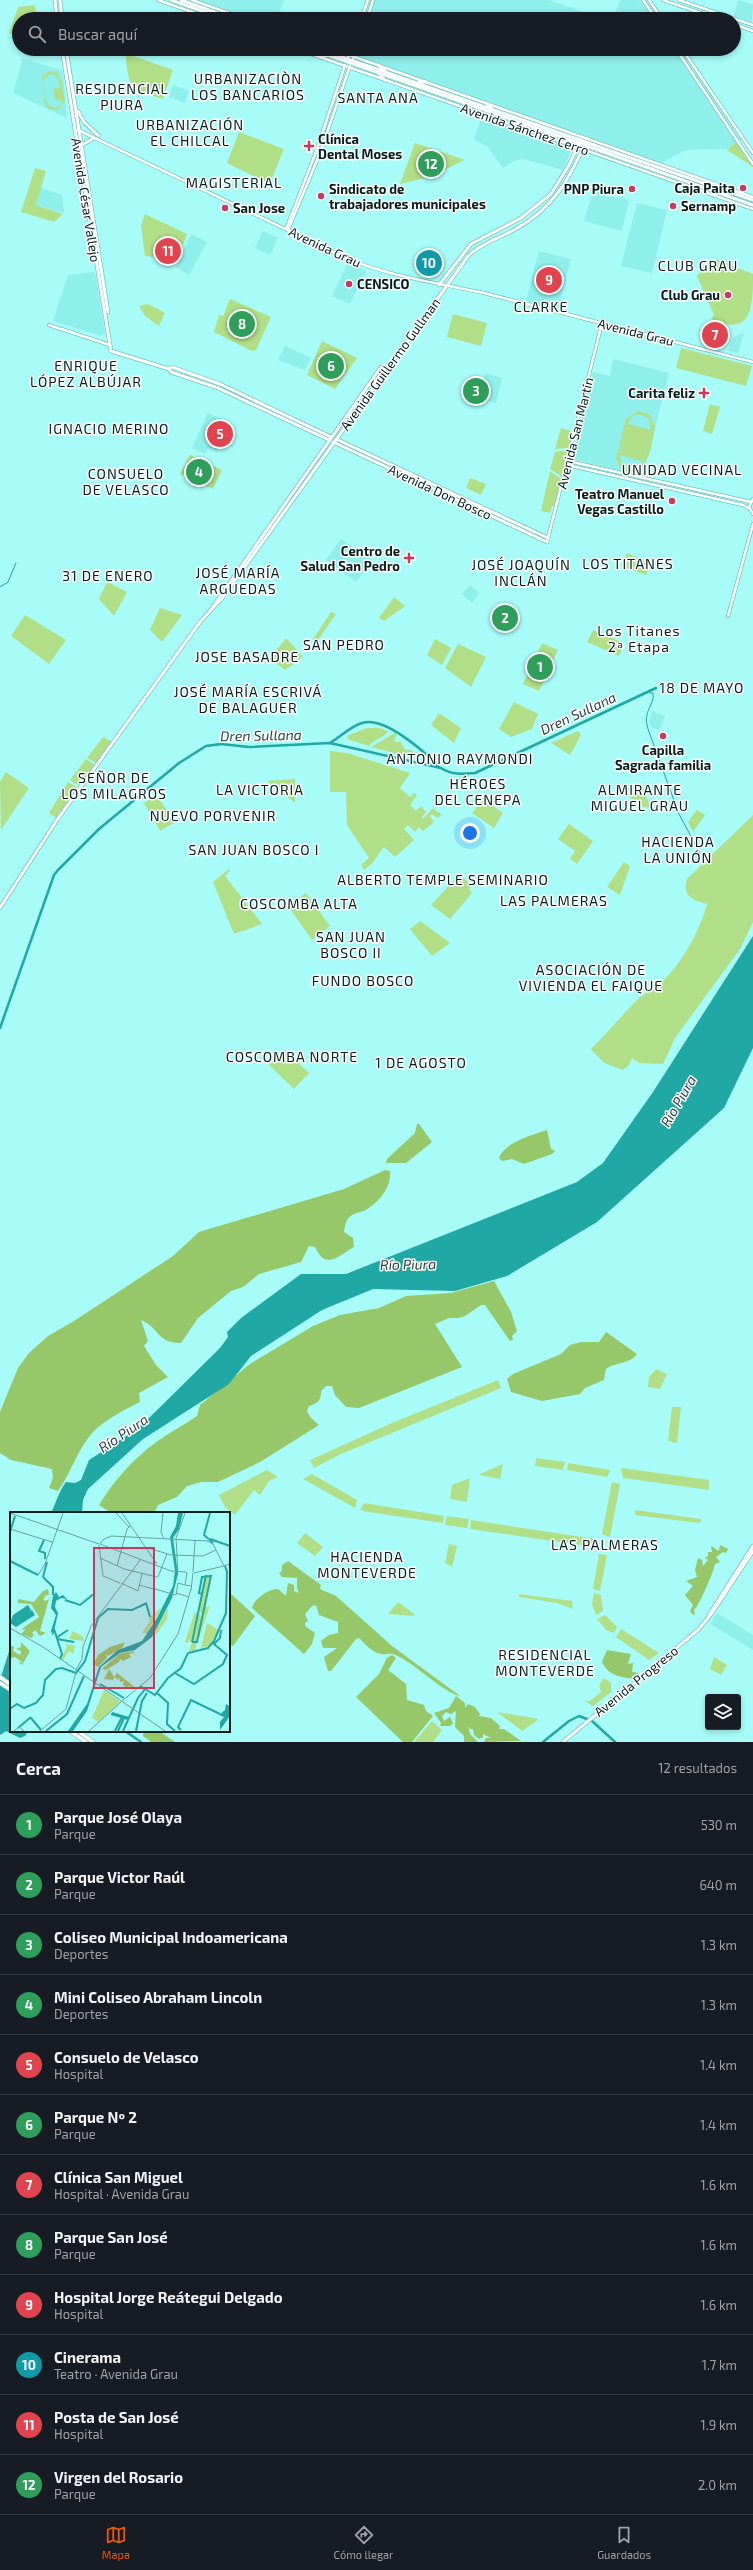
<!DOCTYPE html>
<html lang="es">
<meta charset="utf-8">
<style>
body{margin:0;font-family:"Exo 2",sans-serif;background:#20242c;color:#f1f3f6}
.controls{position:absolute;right:12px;bottom:12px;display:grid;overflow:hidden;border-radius:4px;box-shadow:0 2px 6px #0003}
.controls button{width:36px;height:36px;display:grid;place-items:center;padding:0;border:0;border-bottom:1px solid #363941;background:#171b24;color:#f1f3f6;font:20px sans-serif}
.you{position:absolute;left:470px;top:833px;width:14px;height:14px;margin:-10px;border:3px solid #fff;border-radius:50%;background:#1a73e8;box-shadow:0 0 0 6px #1a73e833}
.badge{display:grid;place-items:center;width:26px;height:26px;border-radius:50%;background:#ea580c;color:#fff;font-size:13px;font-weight:700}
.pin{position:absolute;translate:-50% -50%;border:2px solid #fff;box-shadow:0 1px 4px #0006}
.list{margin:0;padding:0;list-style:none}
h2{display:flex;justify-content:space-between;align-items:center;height:52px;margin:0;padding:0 16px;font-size:17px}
h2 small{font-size:13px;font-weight:400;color:#9ea1a6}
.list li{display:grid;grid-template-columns:26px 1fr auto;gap:12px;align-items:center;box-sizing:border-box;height:60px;padding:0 16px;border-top:1px solid #363941}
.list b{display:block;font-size:15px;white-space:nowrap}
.list p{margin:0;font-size:13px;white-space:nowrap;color:#9ea1a6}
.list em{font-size:13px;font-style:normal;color:#9ea1a6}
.icon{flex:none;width:22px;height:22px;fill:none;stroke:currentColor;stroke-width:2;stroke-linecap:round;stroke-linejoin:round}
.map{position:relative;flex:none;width:753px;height:1742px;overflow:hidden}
.search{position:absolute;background:#171b24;box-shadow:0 2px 6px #0003;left:12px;right:12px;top:12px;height:44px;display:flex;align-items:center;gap:10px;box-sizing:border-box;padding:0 14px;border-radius:22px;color:#9ea1a6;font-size:15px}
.sheet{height:772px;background:#171b24}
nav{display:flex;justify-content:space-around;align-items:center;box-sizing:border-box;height:56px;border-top:1px solid #363941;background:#171b24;font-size:11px;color:#9ea1a6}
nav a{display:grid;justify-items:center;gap:2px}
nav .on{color:#ea580c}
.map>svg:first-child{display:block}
.built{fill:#8fefea}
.green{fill:#b0df87;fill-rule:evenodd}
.forest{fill:#96c768}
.water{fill:#1fa8a4}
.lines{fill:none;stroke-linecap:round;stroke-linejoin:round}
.stream{stroke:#1fa8a4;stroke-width:1}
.canal{stroke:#1fa8a4;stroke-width:2.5}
.secondary-casing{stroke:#70c5c1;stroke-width:4}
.primary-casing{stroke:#70c5c1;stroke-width:4.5}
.highway-casing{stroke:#70c5c1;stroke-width:5}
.secondary{stroke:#fff;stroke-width:2.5}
.primary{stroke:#fff;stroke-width:3}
.highway{stroke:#fff;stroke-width:3.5}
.primary-bridge-casing{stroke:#70c5c1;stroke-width:4.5;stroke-linecap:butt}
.primary-bridge{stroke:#fff;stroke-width:3}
.poi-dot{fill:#ca3a5b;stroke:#fff;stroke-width:1.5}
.labels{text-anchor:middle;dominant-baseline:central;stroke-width:3;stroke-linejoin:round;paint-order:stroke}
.street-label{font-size:13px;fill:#041f1e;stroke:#fff}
.poi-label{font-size:13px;font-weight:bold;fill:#041f1e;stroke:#fff;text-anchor:end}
.neighbourhood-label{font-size:14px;letter-spacing:1px;fill:#041f1e;stroke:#fff}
.water-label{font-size:14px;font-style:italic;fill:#284341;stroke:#fff}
.inset-river{fill:none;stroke:#1fa8a4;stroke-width:2}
.inset-road{fill:none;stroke:#66a4a1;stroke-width:1}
.view{fill:#ca3a5b;fill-opacity:0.15;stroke:#ca3a5b;stroke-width:2}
.inset-edge{fill:none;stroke:#041f1e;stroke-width:2}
</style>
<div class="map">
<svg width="753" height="1742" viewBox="0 0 753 1742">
<rect width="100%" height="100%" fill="#a7fcf8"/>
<!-- built -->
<g class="built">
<polygon points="196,0 284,0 277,19 249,19"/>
<polygon points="370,0 549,0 604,19 364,19"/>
<polygon points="620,0 639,0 644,7 646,1 659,19 614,17"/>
<polygon points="738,0 753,4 752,22 734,16"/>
<polygon points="353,49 679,49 741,140 727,149 686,150 657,165 511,110 351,54"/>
<polygon points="23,58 63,71 67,118 13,93"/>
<polygon points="173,85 189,91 185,103 169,97"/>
<polygon points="482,116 572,148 563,170 523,159 514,161 503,168 488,147 474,139"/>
<polygon points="41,188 62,195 64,213 36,205"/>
<polygon points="593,191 629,201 622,231 584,221"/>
<polygon points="637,203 667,210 652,273 621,266"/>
<polygon points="263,231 278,238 270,255 255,248"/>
<polygon points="191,234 207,242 189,275 176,267"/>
<polygon points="164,236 183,245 173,266 154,257"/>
<polygon points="539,251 571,259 558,310 526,301"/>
<polygon points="348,263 366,271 350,304 332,296"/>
<polygon points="95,272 105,333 101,336 53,321 68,275"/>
<polygon points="744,333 738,353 728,351 733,337"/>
<polygon points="285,346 311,358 305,370 278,360"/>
<polygon points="613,359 669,373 643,476 572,459 593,372 610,376"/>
<polygon points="485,373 502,378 496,403 479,398"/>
<polygon points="208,413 230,423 217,452 208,448 205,454 192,448"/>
<polygon points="341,539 372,560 356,582 326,560"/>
<polygon points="470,585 479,593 472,603 462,594"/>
<polygon points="652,711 665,716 659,730 651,727 649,722"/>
<polygon points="717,1613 753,1635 753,1650 710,1624"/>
</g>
<!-- green -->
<g class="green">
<polygon points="35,5 37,19 19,19 19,36 9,33 18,7"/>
<path d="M 125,53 L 173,70 L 163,99 C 128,87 130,89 125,53 Z"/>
<path d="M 49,71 L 57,73 L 61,80 L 65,101 L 58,110 L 50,109 L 45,105 L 42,76 ZM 51,73 L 58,78 L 61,93 L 60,88 L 53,89 L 55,100 L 62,99 L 61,105 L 56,108 C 43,108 45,91 43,80 Z"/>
<polygon points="239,132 284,149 270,183 268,183 227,163"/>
<polygon points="737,141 753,164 753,167 727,150"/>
<polygon points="415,143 465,160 429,177 400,184"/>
<polygon points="35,168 46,171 36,205 63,214 54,222 21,212"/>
<polygon points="145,214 187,234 183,245 164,236 154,257 145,256 141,225"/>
<path d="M 718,260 L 753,274 C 753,307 752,338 711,319 L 714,315 L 697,276 L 709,261 Z"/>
<polygon points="230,299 271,317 256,350 252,351 214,332 219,315 223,316"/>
<polygon points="148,304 165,313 159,326 145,316 139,306"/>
<polygon points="453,314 487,323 481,346 447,337"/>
<polygon points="322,341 357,358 335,389 307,375"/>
<polygon points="681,348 752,366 746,386 676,368"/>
<polygon points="710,404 720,407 712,434 703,431"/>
<path d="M 638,411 L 649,414 L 655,426 C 652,444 648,482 621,469 L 616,459 L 626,419 ZM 640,414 L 649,419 L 651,430 L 628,424 L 632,416 ZM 625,435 L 620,455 L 642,461 L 647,446 L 642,464 L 635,469 L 626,468 C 615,459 622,446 625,435 Z"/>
<polygon points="561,428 574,432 569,448 555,449"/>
<polygon points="568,450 562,475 561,476 550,469 555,452"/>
<polygon points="190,455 222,470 213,489 180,474"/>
<polygon points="550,471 561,479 555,507 552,506 550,513 541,511"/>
<polygon points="470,478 486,484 481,495 466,488"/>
<polygon points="627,553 651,564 646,575 621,566"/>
<polygon points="107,582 127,592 114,616 99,599"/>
<polygon points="394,597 405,606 384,621 379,618"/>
<polygon points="160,608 182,615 162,642 150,630"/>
<polygon points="331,612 336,614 316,643 313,639"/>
<polygon points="25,615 66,640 49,664 11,636"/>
<polygon points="593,630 624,643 619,656 587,642"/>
<polygon points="286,638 303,657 285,670 270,659"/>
<polygon points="435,639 451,648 442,665 427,655"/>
<polygon points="542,643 558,650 539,691 523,684"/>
<polygon points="458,644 486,657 471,687 445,668"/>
<polygon points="514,702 538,714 532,729 511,737 499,729"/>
<polygon points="439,713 461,728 454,743 431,725"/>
<path d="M 367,728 L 379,728 L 388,731 C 383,739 372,740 369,746 L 347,739 L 349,735 Z"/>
<polygon points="398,731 394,742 401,742 404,749 413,751 413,758 371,747"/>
<polygon points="578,731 581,735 570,755 551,743"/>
<polygon points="103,737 112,742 96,763 87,758"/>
<path d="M 330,751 L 347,753 L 410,773 L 400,788 L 410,797 L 414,793 L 417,795 L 410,805 L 416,811 L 421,806 L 426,812 L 422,817 L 423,819 L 433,808 L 442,815 L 437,818 L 432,814 L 430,816 L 434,822 L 423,831 L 419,827 L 415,832 L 408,825 L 404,829 L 414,840 L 395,857 L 384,847 C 377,855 374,864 364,870 L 361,865 L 369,858 L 347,825 L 346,792 L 330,792 Z"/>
<polygon points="86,759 95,765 79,786 70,780"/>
<polygon points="6,772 29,788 1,830 0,782"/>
<polygon points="295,779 295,803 267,781"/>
<polygon points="68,782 78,788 57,818 49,813"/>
<polygon points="637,784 641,784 651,808 644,807 628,796"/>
<polygon points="157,795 174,823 160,831 144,803"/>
<polygon points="483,799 503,813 494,828 472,813"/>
<polygon points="697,810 705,815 693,832 688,822"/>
<path d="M 753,815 L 753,922 L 740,949 L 675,1038 L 663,1064 L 639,1063 L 632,1058 L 629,1065 L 623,1070 L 604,1063 L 591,1049 C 606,1034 619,1019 633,1004 C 641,995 654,989 664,980 C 682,963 701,928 707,904 C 693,900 682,897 687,879 Z"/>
<polygon points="569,824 593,841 577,864 570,859 575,851 558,839"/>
<polygon points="624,862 630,866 620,895 607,887"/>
<polygon points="229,869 230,871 225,876 262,924 234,934 213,882"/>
<polygon points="459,875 472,885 469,889 472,893 450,919 431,905"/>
<polygon points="306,893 330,926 312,940 288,906"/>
<polygon points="420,921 450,943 432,956 410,929"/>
<polygon points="284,1050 309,1073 294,1089 269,1065"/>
<polygon points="656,1369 667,1374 660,1389 648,1387 649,1377"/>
<polygon points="498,1380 501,1388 341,1454 314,1468 310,1460 392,1423"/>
<polygon points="672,1407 681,1407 677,1443 668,1441"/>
<polygon points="536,1458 565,1462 563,1470 535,1466"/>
<polygon points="568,1463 610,1470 607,1477 567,1470"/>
<polygon points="503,1464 500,1479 480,1475 480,1474"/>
<polygon points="621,1468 709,1480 709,1490 623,1478"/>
<polygon points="267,1470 278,1477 269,1481 260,1495 254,1490 235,1515 225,1507 219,1495"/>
<polygon points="312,1474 357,1500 355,1508 303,1479"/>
<polygon points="470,1478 467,1502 450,1499 452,1485"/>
<polygon points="612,1482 620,1484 610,1537 602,1534"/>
<polygon points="364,1503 444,1516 443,1523 368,1512 360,1510"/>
<polygon points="635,1510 701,1519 700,1523 635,1515"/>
<polygon points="447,1516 469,1519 467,1528 445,1525"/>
<polygon points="471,1520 595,1539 595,1547 470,1529"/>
<polygon points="305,1533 323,1547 315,1556 297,1543"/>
<polygon points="449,1544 457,1546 452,1567 445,1563"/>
<polygon points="599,1554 607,1555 600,1591 593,1589"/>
<polygon points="594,1593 601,1595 603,1611 596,1615 592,1604"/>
<polygon points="519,1594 572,1601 573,1609 557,1603 519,1597"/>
<polygon points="398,1602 414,1614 414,1616 388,1614"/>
<polygon points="605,1615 617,1627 614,1633 606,1630 597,1619"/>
<polygon points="621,1629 659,1653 649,1660 616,1637"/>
<polygon points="714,1657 727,1665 721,1675 710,1669"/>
<polygon points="604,1678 611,1683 611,1692 593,1706 585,1701 590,1701 601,1692 599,1685"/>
<polygon points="497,1712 539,1719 522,1731"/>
<polygon points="432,1721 442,1730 433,1742 414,1742"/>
</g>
<!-- forest -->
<g class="forest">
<polygon points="417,1124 419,1124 432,1142 406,1163 386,1163 387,1159 415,1133"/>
<path d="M 547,1130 L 551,1149 L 555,1151 L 552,1154 L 524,1164 L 512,1159 L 502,1161 L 499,1158 C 505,1142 532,1135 547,1130 Z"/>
<path d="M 385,1170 L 390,1171 C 392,1187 378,1204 364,1211 C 360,1212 355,1213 352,1215 C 346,1219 345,1225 344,1232 L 353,1238 L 354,1247 C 338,1256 326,1271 315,1247 L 309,1246 L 301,1262 L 259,1274 L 243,1287 L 231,1291 L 198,1318 L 181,1343 C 156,1343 159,1327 141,1320 L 148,1341 L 144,1346 L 156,1365 L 168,1377 L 139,1393 L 140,1402 C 124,1410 106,1419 93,1432 C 78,1448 71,1473 58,1491 L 49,1488 L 53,1478 L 52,1469 L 11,1460 L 0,1453 L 0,1412 L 18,1368 L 29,1353 L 48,1336 L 74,1321 L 173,1256 L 199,1232 L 344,1189 Z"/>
<path d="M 494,1281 L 511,1312 L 517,1331 L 512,1336 L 513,1340 L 510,1341 L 485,1305 L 481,1305 L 465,1316 L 458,1318 L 449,1318 L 435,1324 L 462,1367 L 359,1408 L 346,1407 L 335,1395 L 332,1386 L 326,1386 L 321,1391 C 321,1401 318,1403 309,1406 L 307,1411 L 311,1418 L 319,1425 L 260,1462 L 218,1482 L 201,1482 L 187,1486 L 177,1497 L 158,1505 L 154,1513 L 111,1513 L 99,1505 C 113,1482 133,1459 155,1443 C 168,1433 183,1426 197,1416 L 200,1405 L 250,1364 L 313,1326 L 340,1315 L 379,1308 L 406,1296 L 451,1293 Z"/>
<path d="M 606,1332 L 637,1354 C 630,1364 616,1362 606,1369 L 604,1380 L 585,1388 L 580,1394 L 542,1401 L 511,1392 L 507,1379 L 513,1374 L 561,1354 L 570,1345 L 581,1342 L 599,1342 Z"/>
<path d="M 720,1545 L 728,1549 L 726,1553 L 723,1552 L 716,1557 L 720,1562 L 715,1564 C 714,1571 698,1608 694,1610 L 695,1615 L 692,1614 L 690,1611 L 693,1605 L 685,1595 L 693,1586 L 686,1581 L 697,1577 L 695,1570 L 698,1558 L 702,1560 L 703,1566 L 708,1560 L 705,1558 L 708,1556 L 708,1552 L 712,1552 L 711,1546 L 719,1551 Z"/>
<path d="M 288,1561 L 321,1585 L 320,1589 L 336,1596 L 392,1646 L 460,1696 C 445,1694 410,1659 393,1654 C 390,1653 385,1655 381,1654 C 373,1653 365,1644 359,1638 L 356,1639 L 331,1671 L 328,1671 L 324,1657 L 337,1648 L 323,1648 L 321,1641 L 329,1635 L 338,1633 L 338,1622 L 319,1615 L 316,1605 L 312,1606 L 305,1614 L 308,1621 L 305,1623 L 305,1626 L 315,1633 L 312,1644 L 304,1654 L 252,1608 C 254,1599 268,1589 278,1589 L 286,1596 L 288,1583 L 294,1585 L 294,1591 L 299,1593 L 297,1588 L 297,1578 L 282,1577 L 279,1573 L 282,1571 L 282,1565 Z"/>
<polygon points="229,1592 255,1616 233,1646 229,1644"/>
<path d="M 607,1650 L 631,1654 L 628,1664 L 633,1663 L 632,1672 L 639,1673 L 634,1679 C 621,1677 608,1676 602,1662 Z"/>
<polygon points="392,1655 396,1658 388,1670 406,1684 407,1700 424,1705 426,1711 433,1716 412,1742 403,1742 356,1697 379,1674 387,1658"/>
<polygon points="456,1696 465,1703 465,1708 468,1704 475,1707 480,1714 479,1716 491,1718 500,1726 499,1729 504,1729 521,1741 484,1742 486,1738 491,1738 483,1734 483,1737 479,1739 474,1735 473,1729 470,1729 468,1726 470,1734 478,1742 464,1742 464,1736 455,1727 456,1711 451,1714 446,1712 442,1716 444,1721 450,1717 453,1723 450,1726 440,1726 441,1723 434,1713 449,1708"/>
<polygon points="144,1731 159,1731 175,1742 151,1742 143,1736"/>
</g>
<!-- water -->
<g class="water">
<path d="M 753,936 L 753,1048 L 724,1108 L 597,1222 L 507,1276 L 455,1291 L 373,1289 L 322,1310 L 251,1356 L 229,1384 L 143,1439 L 88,1489 L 83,1500 L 82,1513 L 51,1513 C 56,1503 59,1491 66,1482 L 75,1483 L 81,1480 L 89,1460 L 134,1431 L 150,1417 L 220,1348 L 228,1337 L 227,1332 L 241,1318 L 301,1274 L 346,1274 L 577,1182 L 603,1163 L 653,1092 Z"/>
<polygon points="11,1645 11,1731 28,1731 25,1736 20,1738 6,1731 0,1735 0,1680"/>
</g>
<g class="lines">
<!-- stream -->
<g class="stream">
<polyline points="0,587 8,582 16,563"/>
<path d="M 650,693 L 653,693 C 655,706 642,710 648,729 L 679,814 L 702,857"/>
</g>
<!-- canal -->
<g class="canal">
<path d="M 330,743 C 340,737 351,726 362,723 C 385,716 425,752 440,768"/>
<path d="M 0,1028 L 54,875 L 58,870 L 99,829 L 179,763 L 206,746 L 221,744 L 249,747 L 330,743 L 441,768 C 451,775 463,774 475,773 L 656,688"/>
<polyline points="125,1731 141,1742"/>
<polyline points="543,1742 569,1721 579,1716 592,1721 615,1742"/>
</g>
<defs>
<g id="secondary">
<polyline points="158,0 212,19"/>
<polyline points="192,0 246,19"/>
<polyline points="643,0 656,19"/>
<polyline points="649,0 662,19"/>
<polyline points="663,0 718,19"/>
<polyline points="679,0 753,25"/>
<polyline points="361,19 368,0"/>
<polyline points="367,19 373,0"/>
<polyline points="734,24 753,31"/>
<polyline points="297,49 753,209"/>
<polyline points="332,49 753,197"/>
<polyline points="676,49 753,164"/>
<polyline points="682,49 753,153"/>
<polyline points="347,60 351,49"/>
<polyline points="352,62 356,49"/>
<path d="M 78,130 L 348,259 C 392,277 438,283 484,293 L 753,362"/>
<polyline points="320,153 350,66"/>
<polyline points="286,229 316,152 345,65"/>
<polyline points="288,230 318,158"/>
<polyline points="49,325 110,345"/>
<polyline points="568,461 751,502"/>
<polyline points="567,465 743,505 750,509"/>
<polyline points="753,499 749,507 753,514"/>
<polyline points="547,542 602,323"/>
<polyline points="728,616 753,524"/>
</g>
<g id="primary">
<polyline points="55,0 57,19"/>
<polyline points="60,0 62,19"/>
<polyline points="171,0 225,19"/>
<polyline points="181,0 234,19"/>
<polyline points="62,49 111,351 169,369 171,372 218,388 329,440"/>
<polyline points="66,49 108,312"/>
<polyline points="311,49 579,143"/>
<polyline points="319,49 580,140"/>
<polyline points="320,57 328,55"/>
<polyline points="378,65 385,71"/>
<polyline points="379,74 385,80"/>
<polyline points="419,82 427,82"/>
<polyline points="486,103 492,109"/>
<polyline points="78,111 84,122 99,136"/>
<polyline points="82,145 94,138"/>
<polyline points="602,148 753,200"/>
<polyline points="601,151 753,205"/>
<polyline points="439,285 471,244 521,218 551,194 569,165 582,137"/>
<polyline points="169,369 172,367 220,384 331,437"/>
<polyline points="336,439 548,538"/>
<polyline points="333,442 547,542"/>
<polyline points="210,611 381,367"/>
<path d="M 0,908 L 57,820 L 200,622 L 223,597 L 469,255 C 482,243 499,238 514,230 C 553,209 571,178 587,138"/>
<polyline points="709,1615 753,1546"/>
<polyline points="563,1742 698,1630 712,1613 753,1551"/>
</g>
<g id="highway">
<polyline points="0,1677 11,1685"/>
<polyline points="0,1683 11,1690"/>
<polyline points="70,1731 86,1742"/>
<polyline points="78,1731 93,1742"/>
</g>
</defs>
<!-- secondary casing -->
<use href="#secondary" class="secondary-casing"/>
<!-- primary casing -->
<use href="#primary" class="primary-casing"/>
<!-- highway casing -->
<use href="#highway" class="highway-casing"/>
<!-- secondary -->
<use href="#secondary" class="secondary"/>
<!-- primary -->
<use href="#primary" class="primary"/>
<!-- highway -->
<use href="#highway" class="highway"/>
<defs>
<g id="primary-bridge">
<polyline points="580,140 602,148"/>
<polyline points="579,143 601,151"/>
</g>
</defs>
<!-- primary-bridge casing -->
<use href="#primary-bridge" class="primary-bridge-casing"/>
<!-- primary-bridge -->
<use href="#primary-bridge" class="primary-bridge"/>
</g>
<!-- markers -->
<g class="poi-dot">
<path d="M307 140h4v4h4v4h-4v4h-4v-4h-4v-4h4z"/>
<circle cx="743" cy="188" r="4"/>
<circle cx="632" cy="189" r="4"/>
<circle cx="321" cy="196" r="4"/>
<circle cx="673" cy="206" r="4"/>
<circle cx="225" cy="208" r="4"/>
<circle cx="349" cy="284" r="4"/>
<circle cx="728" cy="295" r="4"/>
<path d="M702 387h4v4h4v4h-4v4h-4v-4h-4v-4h4z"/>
<circle cx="672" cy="501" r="4"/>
<path d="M407 552h4v4h4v4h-4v4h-4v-4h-4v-4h4z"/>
<circle cx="663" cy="736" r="4"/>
</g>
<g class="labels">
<!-- street labels -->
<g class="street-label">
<text transform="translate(525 129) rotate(19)">Avenida Sánchez Cerro</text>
<text transform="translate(86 200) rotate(81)">Avenida César Vallejo</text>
<text transform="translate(325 247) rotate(25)">Avenida Grau</text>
<text transform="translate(636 332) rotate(14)">Avenida Grau</text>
<text transform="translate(390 364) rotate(-54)">Avenida Guillermo Gullman</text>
<text transform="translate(575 433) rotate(-76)">Avenida San Martín</text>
<text transform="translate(440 492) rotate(25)">Avenida Don Bosco</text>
<text transform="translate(636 1681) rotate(-39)">Avenida Progreso</text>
</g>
<!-- poi labels -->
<g class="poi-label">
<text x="318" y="139" text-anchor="start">Clínica<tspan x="318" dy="15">Dental Moses</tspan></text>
<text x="735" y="188">Caja Paita</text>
<text x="329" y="189" text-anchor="start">Sindicato de<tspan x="329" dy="15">trabajadores municipales</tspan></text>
<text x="624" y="189">PNP Piura</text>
<text x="681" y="206" text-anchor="start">Sernamp</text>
<text x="233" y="208" text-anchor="start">San Jose</text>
<text x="357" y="284" text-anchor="start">CENSICO</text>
<text x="720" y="295">Club Grau</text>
<text x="695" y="393">Carita feliz</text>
<text x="664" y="494">Teatro Manuel<tspan x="664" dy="15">Vegas Castillo</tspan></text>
<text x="400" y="551">Centro de<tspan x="400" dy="15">Salud San Pedro</tspan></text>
<text x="663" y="750" text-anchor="middle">Capilla<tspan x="663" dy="15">Sagrada familia</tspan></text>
</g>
<!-- neighbourhood labels -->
<g class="neighbourhood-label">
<text x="248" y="78">URBANIZACIÒN<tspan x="248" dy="16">LOS BANCARIOS</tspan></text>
<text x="122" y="88">RESIDENCIAL<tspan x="122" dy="16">PIURA</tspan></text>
<text x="378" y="97">SANTA ANA</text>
<text x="190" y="124">URBANIZACIÓN<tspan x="190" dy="16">EL CHILCAL</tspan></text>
<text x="234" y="182">MAGISTERIAL</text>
<text x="698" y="265">CLUB GRAU</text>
<text x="541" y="306">CLARKE</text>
<text x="86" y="365">ENRIQUE<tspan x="86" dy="16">LÓPEZ ALBÚJAR</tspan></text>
<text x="109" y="428">IGNACIO MERINO</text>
<text x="682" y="469">UNIDAD VECINAL</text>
<text x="126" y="473">CONSUELO<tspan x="126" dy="16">DE VELASCO</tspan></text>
<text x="628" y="563">LOS TITANES</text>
<text x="521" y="564">JOSÉ JOAQUÍN<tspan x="521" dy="16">INCLÁN</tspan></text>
<text x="238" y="572">JOSÉ MARÍA<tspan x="238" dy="16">ARGUEDAS</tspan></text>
<text x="108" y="575">31 DE ENERO</text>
<text x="639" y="630">Los Titanes<tspan x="639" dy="16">2ª Etapa</tspan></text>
<text x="344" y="644">SAN PEDRO</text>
<text x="247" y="656">JOSE BASADRE</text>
<text x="702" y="687">18 DE MAYO</text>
<text x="248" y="691">JOSÉ MARÍA ESCRIVÁ<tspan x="248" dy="16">DE BALAGUER</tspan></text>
<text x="460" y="758">ANTONIO RAYMONDI</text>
<text x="114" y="777">SEÑOR DE<tspan x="114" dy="16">LOS MILAGROS</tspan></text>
<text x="478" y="783">HÉROES<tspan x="478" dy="16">DEL CENEPA</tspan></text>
<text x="260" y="789">LA VICTORIA</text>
<text x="640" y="789">ALMIRANTE<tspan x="640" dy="16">MIGUEL GRAU</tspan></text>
<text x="213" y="815">NUEVO PORVENIR</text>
<text x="678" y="841">HACIENDA<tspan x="678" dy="16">LA UNIÓN</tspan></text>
<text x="254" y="849">SAN JUAN BOSCO I</text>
<text x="443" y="879">ALBERTO TEMPLE SEMINARIO</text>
<text x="554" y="900">LAS PALMERAS</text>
<text x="299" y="903">COSCOMBA ALTA</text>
<text x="351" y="936">SAN JUAN<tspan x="351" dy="16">BOSCO II</tspan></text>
<text x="591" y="969">ASOCIACIÓN DE<tspan x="591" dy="16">VIVIENDA EL FAIQUE</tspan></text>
<text x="363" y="980">FUNDO BOSCO</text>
<text x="292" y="1056">COSCOMBA NORTE</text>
<text x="421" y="1062">1 DE AGOSTO</text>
<text x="605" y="1544">LAS PALMERAS</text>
<text x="367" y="1556">HACIENDA<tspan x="367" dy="16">MONTEVERDE</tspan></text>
<text x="545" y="1654">RESIDENCIAL<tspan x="545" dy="16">MONTEVERDE</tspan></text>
</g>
<!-- water labels -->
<g class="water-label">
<text transform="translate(578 713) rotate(-25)">Dren Sullana</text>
<text transform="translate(261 735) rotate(-1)">Dren Sullana</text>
<text transform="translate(678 1101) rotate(-60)">Río Piura</text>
<text transform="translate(408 1264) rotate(-1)">Río Piura</text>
<text transform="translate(123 1433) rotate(-34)">Río Piura</text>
</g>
</g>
<!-- overview -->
<g transform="translate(10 1512)">
<rect width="220" height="220" fill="#a7fcf8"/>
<path d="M 196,64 L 201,65 L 192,103 L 189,97 ZM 200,94 L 185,137 L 187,138 L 179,139 L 182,130 L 187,131 L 195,95 ZM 152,95 L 137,121 L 132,121 L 140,109 L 139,106 ZM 158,96 L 157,107 L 146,123 L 145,118 ZM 187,100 L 187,102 L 180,133 L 180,127 L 178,131 L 175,130 L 184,102 ZM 189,101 L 192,106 L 186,130 L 182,129 ZM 197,111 L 209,118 L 199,134 L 191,136 ZM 63,119 L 73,125 L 74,129 L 59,127 ZM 55,132 L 65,134 L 63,142 L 59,139 L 53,148 L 50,147 L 57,135 ZM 94,178 L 110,190 L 88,210 L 82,206 Z" fill="#b0df87"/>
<path d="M 38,77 L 39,83 L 33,84 L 36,85 L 33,87 L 35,89 L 39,87 L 30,119 L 36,121 L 30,124 L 25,118 L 22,121 L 24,123 L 21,126 L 11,122 L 16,117 L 12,118 L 13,116 L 29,105 L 21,92 L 8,91 L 8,87 L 24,90 L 33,79 ZM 11,130 L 20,139 L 12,153 L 8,150 L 13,151 L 5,145 L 1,146 L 0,139 L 0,133 L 4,135 L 3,139 L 10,143 L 11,139 L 6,137 L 11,135 ZM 115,130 L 112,136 L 98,144 L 96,142 L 97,146 L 88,155 L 84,152 L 88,143 L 100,135 ZM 123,139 L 125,143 L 123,141 L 119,142 L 121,145 L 113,149 L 110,147 L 109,150 L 96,158 L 92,157 L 109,142 ZM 99,157 L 104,165 L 107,161 L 126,176 L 122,178 L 123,176 L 119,174 L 117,176 L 112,172 L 115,169 L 110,170 L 109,165 L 108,168 L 105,165 L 103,168 L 94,167 Z" fill="#96c768"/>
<path d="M 168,1 L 173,1 L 169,17 L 163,26 L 168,62 L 162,86 L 142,125 L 125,138 L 110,141 L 91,155 L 77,199 L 63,219 L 58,219 L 77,192 L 89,155 L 108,138 L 132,129 L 147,106 L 163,74 L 165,59 L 160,25 L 166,14 ZM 46,80 L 49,85 L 53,83 L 57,87 L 51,86 L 46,89 L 45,95 L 48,101 L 43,124 L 41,119 L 46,103 L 41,96 L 43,84 ZM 18,93 L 21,98 L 19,100 L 22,98 L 25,103 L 6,115 L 0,111 L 3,103 ZM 216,192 L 220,195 L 220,204 L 210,218 L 210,210 L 214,205 L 209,203 L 215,198 Z" fill="#1fa8a4"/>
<path class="inset-river" d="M 200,1 L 194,23 L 203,31M 0,20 L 5,4M 200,27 L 220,34M 34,28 L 29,39 L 35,41 L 35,47M 0,49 L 28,63M 33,65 L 37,50M 33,65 L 43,75 L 43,83M 55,88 L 70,93 L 85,81M 136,91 L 140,105M 44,117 L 52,142 L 50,147M 46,126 L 58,118M 47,127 L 64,130M 182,130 L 187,130 L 201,64 L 192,65 L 189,81 L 192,82M 182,130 L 196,63M 165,161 L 184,172 L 213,152 L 217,143 L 204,132 L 210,126 L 211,118M 90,172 L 114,186M 130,174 L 145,183 L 158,166 L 171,156 L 178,141 L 198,136 L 204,129 L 216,101 L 217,60 L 215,54M 147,181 L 158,191 L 157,212 L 165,219M 0,197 L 7,192 L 14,196 L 26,191 L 33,183 L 35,168 L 46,157 L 52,156 L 66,161 L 75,149 L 88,106 L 98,97 L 122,98 L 137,91M 102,201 L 119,206M 101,202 L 118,207M 21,206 L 31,218M 8,216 L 21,205M 171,218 L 168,215 L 181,188 L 210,202M 36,219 L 57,202 L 74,164M 105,219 L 112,205M 108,219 L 114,206M 113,219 L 128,186 L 135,177M 126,219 L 132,189 L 137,181"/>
<path class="inset-road" d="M 0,1 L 89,32M 106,1 L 119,15M 112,1 L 147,52M 153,1 L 151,20 L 154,27M 0,17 L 42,30M 90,32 L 161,59 L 176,60M 90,32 L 94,27 L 101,24 L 197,29 L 203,32 L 214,54 L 220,52M 89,33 L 93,64 L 110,71M 135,35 L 161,43 L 193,44 L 206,38M 90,46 L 114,57 L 147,65M 107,54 L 117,17 L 121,13M 168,60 L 166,26 L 175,1M 177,60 L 175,73 L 181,74M 183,60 L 185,28M 184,61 L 214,54M 28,63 L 35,52 L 53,1M 148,65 L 157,42M 111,71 L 128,79 L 132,62M 129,73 L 144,77M 145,77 L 166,83 L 168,71 L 175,73M 181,78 L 183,61M 166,81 L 179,85M 0,116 L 33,135 L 155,219M 66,158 L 72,147 L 73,135 L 81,114 L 131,47M 112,189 L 140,166 L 168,122 L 181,77M 4,219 L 9,215 L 14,219M 30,219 L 56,197 L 66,160M 79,219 L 111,190"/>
<path class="view" d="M 84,36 L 144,36 L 144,176 L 84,176 Z"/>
<rect width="220" height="220" class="inset-edge"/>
</g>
</svg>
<div class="controls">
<button><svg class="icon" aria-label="layers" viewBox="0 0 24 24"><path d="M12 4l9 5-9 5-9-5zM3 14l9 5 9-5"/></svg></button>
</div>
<div class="you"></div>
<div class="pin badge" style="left:540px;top:667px;background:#2e9e5b">1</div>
<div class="pin badge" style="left:505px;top:618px;background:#2e9e5b">2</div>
<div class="pin badge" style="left:476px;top:391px;background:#2e9e5b">3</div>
<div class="pin badge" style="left:199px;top:472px;background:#2e9e5b">4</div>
<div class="pin badge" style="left:220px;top:434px;background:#e0444e">5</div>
<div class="pin badge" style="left:331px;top:366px;background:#2e9e5b">6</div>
<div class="pin badge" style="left:715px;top:335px;background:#e0444e">7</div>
<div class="pin badge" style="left:242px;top:324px;background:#2e9e5b">8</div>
<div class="pin badge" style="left:549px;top:280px;background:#e0444e">9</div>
<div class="pin badge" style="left:429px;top:263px;background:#0f9aa8">10</div>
<div class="pin badge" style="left:168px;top:251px;background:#e0444e">11</div>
<div class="pin badge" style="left:431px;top:164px;background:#2e9e5b">12</div>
<div class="search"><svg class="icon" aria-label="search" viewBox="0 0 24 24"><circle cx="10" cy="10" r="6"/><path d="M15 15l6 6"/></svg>Buscar aquí</div>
</div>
<section class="sheet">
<h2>Cerca<small>12 resultados</small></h2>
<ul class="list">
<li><span class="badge" style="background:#2e9e5b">1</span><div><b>Parque José Olaya</b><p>Parque</p></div><em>530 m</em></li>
<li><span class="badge" style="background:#2e9e5b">2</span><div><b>Parque Victor Raúl</b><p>Parque</p></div><em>640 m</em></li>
<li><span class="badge" style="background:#2e9e5b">3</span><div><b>Coliseo Municipal Indoamericana</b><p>Deportes</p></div><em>1.3 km</em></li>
<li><span class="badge" style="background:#2e9e5b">4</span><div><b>Mini Coliseo Abraham Lincoln</b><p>Deportes</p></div><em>1.3 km</em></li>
<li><span class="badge" style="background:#e0444e">5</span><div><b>Consuelo de Velasco</b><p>Hospital</p></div><em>1.4 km</em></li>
<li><span class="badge" style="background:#2e9e5b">6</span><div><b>Parque Nº 2</b><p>Parque</p></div><em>1.4 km</em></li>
<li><span class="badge" style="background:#e0444e">7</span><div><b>Clínica San Miguel</b><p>Hospital · Avenida Grau</p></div><em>1.6 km</em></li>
<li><span class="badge" style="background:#2e9e5b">8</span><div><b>Parque San José</b><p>Parque</p></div><em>1.6 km</em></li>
<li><span class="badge" style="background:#e0444e">9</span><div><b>Hospital Jorge Reátegui Delgado</b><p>Hospital</p></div><em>1.6 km</em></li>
<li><span class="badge" style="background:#0f9aa8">10</span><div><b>Cinerama</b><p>Teatro · Avenida Grau</p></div><em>1.7 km</em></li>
<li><span class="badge" style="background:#e0444e">11</span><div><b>Posta de San José</b><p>Hospital</p></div><em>1.9 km</em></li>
<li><span class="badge" style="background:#2e9e5b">12</span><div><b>Virgen del Rosario</b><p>Parque</p></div><em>2.0 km</em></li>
</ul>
</section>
<nav>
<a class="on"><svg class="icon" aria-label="map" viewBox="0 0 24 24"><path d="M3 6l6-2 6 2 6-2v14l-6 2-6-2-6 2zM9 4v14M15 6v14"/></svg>Mapa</a>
<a><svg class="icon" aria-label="directions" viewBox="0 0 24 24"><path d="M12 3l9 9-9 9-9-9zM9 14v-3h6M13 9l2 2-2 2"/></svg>Cómo llegar</a>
<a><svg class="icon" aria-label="saved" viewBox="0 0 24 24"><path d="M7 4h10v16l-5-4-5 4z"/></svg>Guardados</a>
</nav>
